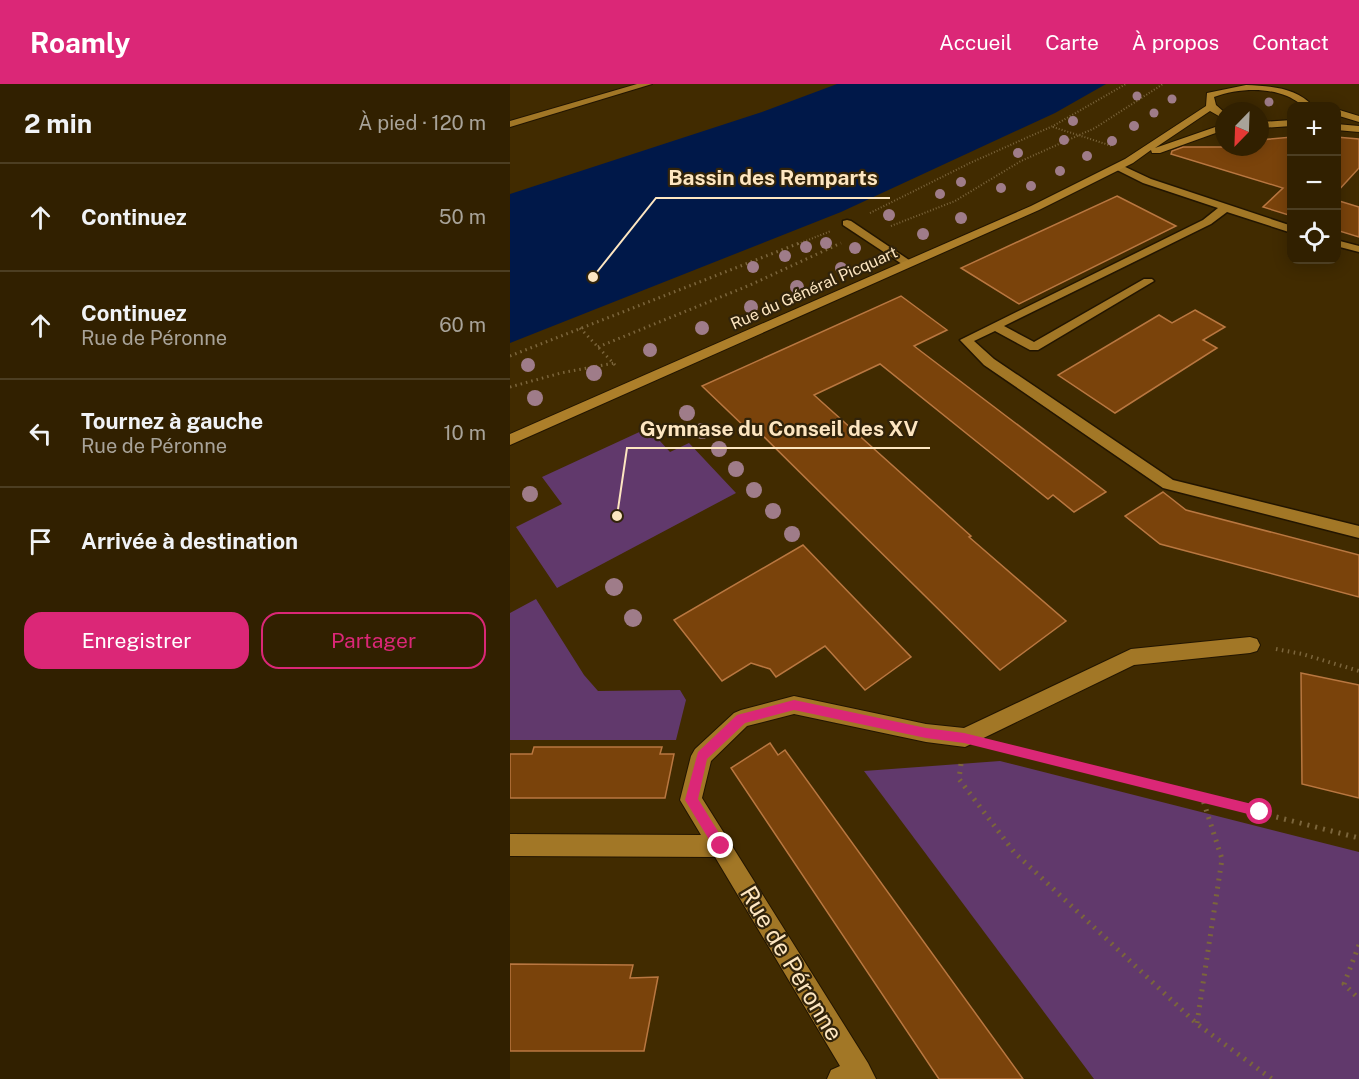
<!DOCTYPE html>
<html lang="fr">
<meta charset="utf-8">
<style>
body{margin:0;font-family:"Public Sans",sans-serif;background:#39280a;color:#f1f3f6}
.controls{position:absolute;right:18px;top:18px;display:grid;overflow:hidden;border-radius:12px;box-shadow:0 3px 15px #0003}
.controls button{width:54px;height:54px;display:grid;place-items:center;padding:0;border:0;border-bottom:2px solid #4c3e22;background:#312000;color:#f1f3f6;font:30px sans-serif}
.compass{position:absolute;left:705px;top:18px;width:54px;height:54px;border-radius:50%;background:#312000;box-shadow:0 3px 15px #0003;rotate:203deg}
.stop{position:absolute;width:18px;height:18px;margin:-14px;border:4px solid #db2777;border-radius:50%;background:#fff}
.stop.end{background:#db2777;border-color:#fff;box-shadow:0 2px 6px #0008}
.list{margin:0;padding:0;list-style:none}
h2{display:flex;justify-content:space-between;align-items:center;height:78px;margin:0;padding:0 24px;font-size:26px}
h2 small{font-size:20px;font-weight:400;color:#a8a399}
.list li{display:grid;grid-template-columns:39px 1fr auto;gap:18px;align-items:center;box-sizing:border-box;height:108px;padding:0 24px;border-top:2px solid #4c3e22}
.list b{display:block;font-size:22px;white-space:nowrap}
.list p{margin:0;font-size:20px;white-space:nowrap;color:#a8a399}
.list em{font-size:20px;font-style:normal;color:#a8a399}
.actions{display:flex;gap:12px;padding:18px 24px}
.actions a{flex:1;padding:14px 0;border:2px solid #db2777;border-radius:18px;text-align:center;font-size:21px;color:#db2777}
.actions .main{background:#db2777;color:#fff}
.icon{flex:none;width:33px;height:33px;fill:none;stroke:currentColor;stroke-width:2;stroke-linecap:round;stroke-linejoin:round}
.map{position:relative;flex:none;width:849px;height:995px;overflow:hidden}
header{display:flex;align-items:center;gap:36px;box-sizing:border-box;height:84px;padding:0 30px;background:#db2777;color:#fff}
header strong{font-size:28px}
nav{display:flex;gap:33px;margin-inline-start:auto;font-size:21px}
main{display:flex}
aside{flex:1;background:#312000}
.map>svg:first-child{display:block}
.green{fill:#61396c}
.water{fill:#001849}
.building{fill:#7a430b;stroke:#b97740;stroke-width:1.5}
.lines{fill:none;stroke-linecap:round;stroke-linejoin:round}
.lane-casing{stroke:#221500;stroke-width:3}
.street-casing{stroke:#221500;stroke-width:2}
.secondary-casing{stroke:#221500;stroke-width:2}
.path-far3{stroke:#7b653b;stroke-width:2;stroke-dasharray:1 2;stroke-linecap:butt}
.path-far2{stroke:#7b653b;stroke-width:3;stroke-dasharray:1.5 4;stroke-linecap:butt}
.path-far1{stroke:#7b653b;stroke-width:4;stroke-dasharray:1.5 4.5;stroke-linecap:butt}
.path{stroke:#7b653b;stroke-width:5;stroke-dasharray:2 6;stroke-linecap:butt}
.lane{fill:#a27726;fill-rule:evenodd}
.street{fill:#a27726;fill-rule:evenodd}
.secondary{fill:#ad7f2a;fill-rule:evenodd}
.tree{fill:#9f7c89}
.route{fill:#db2777}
.labels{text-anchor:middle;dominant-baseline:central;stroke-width:4.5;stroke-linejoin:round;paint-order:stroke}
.far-street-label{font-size:16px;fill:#fde6c1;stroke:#31230a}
.near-street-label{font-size:24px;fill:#fde6c1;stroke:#31230a}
.leader{fill:none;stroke:#fde6c1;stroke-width:2}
.callout-dot{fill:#fde6c1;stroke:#31230a;stroke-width:2}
.callout-label{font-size:21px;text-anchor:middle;font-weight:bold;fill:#fde6c1;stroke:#31230a;stroke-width:4.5;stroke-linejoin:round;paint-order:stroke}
</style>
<header>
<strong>Roamly</strong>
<nav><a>Accueil</a><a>Carte</a><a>À propos</a><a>Contact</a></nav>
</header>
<main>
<aside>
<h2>2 min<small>À pied · 120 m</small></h2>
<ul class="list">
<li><svg class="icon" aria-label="ahead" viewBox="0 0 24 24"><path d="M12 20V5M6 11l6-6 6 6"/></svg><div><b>Continuez</b></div><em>50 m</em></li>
<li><svg class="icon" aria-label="ahead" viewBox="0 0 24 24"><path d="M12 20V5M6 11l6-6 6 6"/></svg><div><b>Continuez</b><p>Rue de Péronne</p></div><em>60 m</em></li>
<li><svg class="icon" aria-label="left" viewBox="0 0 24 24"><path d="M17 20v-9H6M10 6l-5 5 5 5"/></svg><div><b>Tournez à gauche</b><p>Rue de Péronne</p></div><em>10 m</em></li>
<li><svg class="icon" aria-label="arrive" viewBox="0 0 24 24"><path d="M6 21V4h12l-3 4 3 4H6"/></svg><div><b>Arrivée à destination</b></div></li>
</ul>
<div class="actions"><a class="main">Enregistrer</a><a>Partager</a></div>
</aside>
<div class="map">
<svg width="849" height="995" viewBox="0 0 849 995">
<rect width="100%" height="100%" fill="#412b00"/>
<!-- green -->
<g class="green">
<polygon points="138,344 160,368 179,359 226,409 47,504 6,443 52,420 32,393"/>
<polygon points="26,515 74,591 88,607 170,606 176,616 166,656 0,656 0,529"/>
<polygon points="490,677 849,768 849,995 584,995 354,687"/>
</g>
<!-- water -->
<polygon class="water" points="327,0 596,0 545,29 331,128 0,259 0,110 252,28"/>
<!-- building -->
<g class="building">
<polygon points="782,53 782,132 753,123 773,104 661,70 662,67 673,63 750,63 750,56"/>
<polygon points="826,53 849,55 849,84 826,109"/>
<polygon points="607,112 666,142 509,220 451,184"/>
<polygon points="826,116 849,123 849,153 826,146"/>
<polygon points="391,212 437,246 404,262 596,408 564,428 543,411 538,415 370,280 304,311 461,452 459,453 556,537 490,586 243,342 237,345 192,302"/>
<polygon points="685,226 715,243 693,256 707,264 605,329 548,291 649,231 662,239"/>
<polygon points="653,408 676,426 849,471 849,513 650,460 615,432"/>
<polygon points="293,461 401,573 355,606 315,562 266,593 260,585 241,579 212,597 164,536"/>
<polygon points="791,589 849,601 849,714 792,700"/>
<polygon points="260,659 268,671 275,666 513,995 429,995 221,684"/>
<polygon points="24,663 152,663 150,670 164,670 155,714 0,714 0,670 22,670"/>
<polygon points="0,880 123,881 120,894 148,893 134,967 0,967"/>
</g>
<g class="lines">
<defs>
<g id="lane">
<polygon points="605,81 611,81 641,95 782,142 782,149 717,128 701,140 494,242 524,258 634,195 642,195 644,197 528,266 520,266 485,247 464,257 484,275 663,396 849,442 849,454 653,404 474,281 450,256 693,136 708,124 633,99 605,85"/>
<polygon points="337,136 341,137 405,180 399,183 395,182 333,141 333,137"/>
<polygon points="826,156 849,162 849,168 826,162"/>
</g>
<g id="street">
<polygon points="127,0 142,0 0,43 0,37"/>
<polygon points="740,553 747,555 750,561 747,567 740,569 624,581 455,663 416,658 284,630 237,642 201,677 192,714 358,979 366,995 317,995 321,986 330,982 205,773 0,772 0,750 191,751 170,716 181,672 185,665 224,629 231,626 284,612 416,640 454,644 621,565"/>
</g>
<g id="secondary">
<path d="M 736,1 C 760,2 786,3 803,22 C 791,23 787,16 777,12 C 755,3 726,5 704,13 L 706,21 L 714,28 L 714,35 L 700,27 L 645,64 L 714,40 L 714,46 L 650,69 L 642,69 L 641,66 L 623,79 L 529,126 L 0,361 L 0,350 L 521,122 L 615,75 L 696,22 L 697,9 Z"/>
<polygon points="826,25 849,32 849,38 826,31"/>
<polygon points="782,36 782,42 750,44 750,38"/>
<polygon points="826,40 849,42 849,48 826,46"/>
</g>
</defs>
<!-- lane casing -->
<use href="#lane" class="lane-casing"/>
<!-- street casing -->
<use href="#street" class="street-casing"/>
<!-- secondary casing -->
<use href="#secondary" class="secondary-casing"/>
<!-- path-far3 -->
<g class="path-far3">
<polyline points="543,43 602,62"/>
<polyline points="360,129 460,79 543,42 616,0"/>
<polyline points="381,142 445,117 511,77 585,44 653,0"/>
<polyline points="288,160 321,147"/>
</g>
<!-- path-far2 -->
<g class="path-far2">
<polyline points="70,244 105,281"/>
<polyline points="88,263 240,201 331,159"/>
<polyline points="0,272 292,158"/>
<polyline points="0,303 51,289 104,279"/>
</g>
<!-- path-far1 -->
<polyline class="path-far1" points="766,565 792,570 849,587"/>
<!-- path -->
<g class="path">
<polyline points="495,664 849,754"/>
<polyline points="451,680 449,695 504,768 687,940 762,995"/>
<polyline points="849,861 834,900 849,915"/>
<polyline points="687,939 712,775 692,713"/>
</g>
<!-- lane -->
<use href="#lane" class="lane"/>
<!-- street -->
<use href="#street" class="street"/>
<!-- secondary -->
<use href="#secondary" class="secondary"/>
</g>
<!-- trees -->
<g class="tree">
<circle cx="627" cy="12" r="4.5"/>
<circle cx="662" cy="15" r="4.5"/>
<circle cx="759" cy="18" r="4.5"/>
<circle cx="644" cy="29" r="4.5"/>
<circle cx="563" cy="37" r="5"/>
<circle cx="624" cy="42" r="5"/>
<circle cx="554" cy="56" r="5"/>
<circle cx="602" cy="57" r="5"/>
<circle cx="508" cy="69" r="5"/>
<circle cx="577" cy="72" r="5"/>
<circle cx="550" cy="87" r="5"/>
<circle cx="451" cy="98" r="5"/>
<circle cx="521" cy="102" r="5"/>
<circle cx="491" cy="104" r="5"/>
<circle cx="430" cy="110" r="5"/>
<circle cx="379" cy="131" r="6"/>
<circle cx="451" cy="134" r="6"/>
<circle cx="413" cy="150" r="6"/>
<circle cx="316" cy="159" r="6"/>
<circle cx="296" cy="163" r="6"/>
<circle cx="345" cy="164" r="6"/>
<circle cx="275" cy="172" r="6"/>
<circle cx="243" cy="183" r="6"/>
<circle cx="331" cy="184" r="6"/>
<circle cx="287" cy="203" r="7"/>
<circle cx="241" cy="223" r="7"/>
<circle cx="192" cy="244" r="7"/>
<circle cx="140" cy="266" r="7"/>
<circle cx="18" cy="281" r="7"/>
<circle cx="84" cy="289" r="8"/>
<circle cx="25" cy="314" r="8"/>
<circle cx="177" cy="329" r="8"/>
<circle cx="192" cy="347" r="8"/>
<circle cx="209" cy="365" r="8"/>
<circle cx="226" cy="385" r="8"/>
<circle cx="244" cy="406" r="8"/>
<circle cx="20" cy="410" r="8"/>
<circle cx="263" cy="427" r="8"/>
<circle cx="282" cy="450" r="8"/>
<circle cx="104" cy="503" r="9"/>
<circle cx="123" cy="534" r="9"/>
</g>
<!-- route -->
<polygon class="route" points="284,616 416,644 454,649 750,722 756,728 750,733 454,659 416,654 284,626 235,639 197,675 188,715 217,762 211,768 206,767 175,716 188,668 227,631"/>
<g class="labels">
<!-- far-street labels -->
<g class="far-street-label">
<text transform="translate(304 204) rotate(-24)">Rue du Général Picquart</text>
</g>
<!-- near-street labels -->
<g class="near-street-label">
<text transform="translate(282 879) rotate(59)">Rue de Péronne</text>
</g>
</g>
<!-- callouts -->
<path class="leader" d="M83 193L146 114H380M107 432L117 364H420"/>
<g class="callout-dot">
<circle cx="83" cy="193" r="6"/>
<circle cx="107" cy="432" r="6"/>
</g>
<g class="callout-label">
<text x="263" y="101">Bassin des Remparts</text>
<text x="269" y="352">Gymnase du Conseil des XV</text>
</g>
</svg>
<div class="controls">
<button>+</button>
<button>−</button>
<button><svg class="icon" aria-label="locate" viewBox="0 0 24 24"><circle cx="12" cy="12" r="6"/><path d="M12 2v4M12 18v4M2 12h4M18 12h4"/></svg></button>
</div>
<svg class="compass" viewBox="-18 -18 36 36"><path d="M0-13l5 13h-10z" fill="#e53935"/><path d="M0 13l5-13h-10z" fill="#a8a399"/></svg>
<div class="stop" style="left:750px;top:728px"></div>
<div class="stop end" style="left:211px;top:762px"></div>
</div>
</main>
